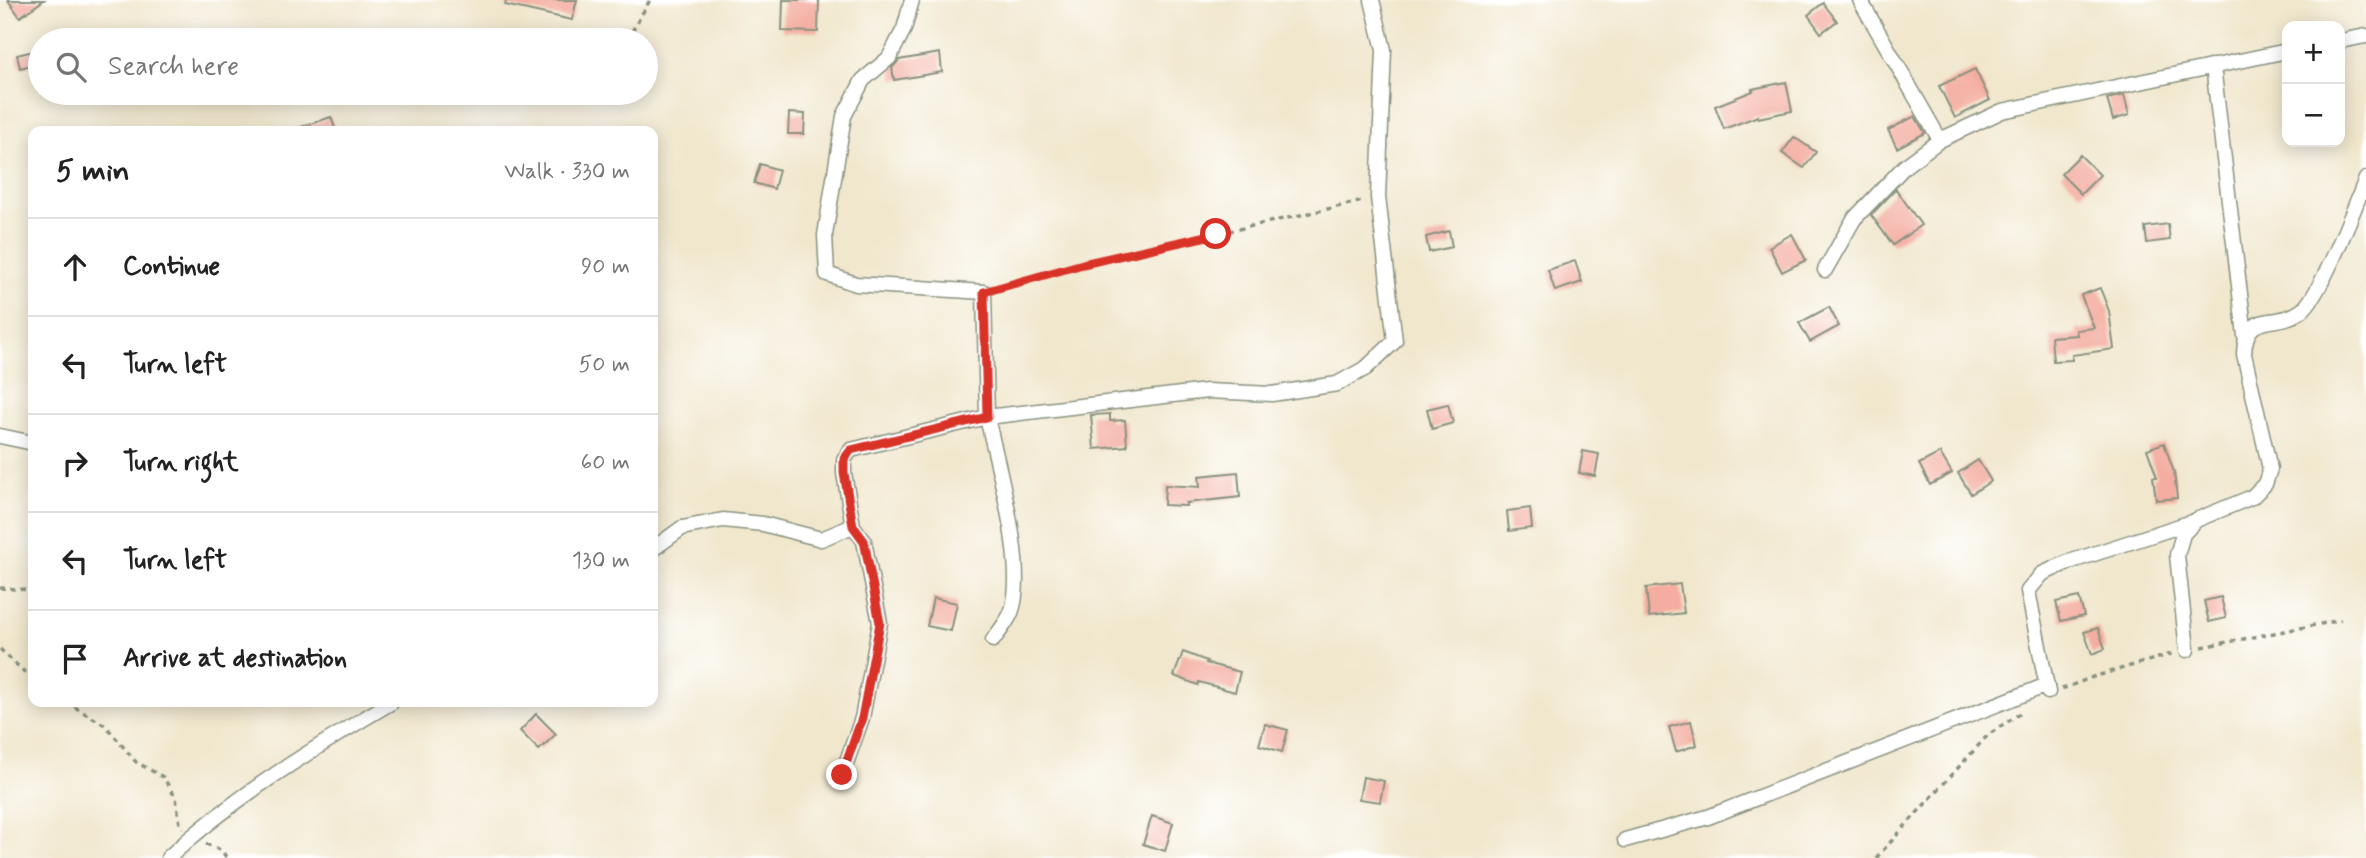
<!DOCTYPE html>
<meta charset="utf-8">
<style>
body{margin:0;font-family:Mynerve,sans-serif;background:#f2f2f2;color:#222}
.controls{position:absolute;right:21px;top:21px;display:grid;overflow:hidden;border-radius:14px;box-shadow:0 4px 18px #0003}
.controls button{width:63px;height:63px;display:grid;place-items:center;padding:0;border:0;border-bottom:2px solid #e0e0e0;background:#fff;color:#222;font:35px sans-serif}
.stop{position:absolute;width:21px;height:21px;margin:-16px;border:5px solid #d93025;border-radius:50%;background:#fff}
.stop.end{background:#d93025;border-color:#fff;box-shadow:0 2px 7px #0008}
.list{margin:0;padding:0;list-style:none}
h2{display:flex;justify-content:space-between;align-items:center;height:91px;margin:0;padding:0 28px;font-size:30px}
h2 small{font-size:23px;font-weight:400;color:#767676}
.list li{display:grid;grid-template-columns:46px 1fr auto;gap:21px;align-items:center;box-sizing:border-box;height:98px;padding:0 28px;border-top:2px solid #e0e0e0}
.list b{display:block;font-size:26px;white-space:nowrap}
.list em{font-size:23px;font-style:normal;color:#767676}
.icon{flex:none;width:38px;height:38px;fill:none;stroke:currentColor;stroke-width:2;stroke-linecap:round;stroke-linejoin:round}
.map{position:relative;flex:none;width:2366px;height:858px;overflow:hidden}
.search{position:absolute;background:#fff;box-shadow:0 4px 18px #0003;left:28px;top:28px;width:630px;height:77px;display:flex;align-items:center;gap:18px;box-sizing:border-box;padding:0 24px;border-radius:38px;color:#767676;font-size:26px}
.panel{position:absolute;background:#fff;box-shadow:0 4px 18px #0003;left:28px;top:126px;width:630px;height:581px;border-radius:14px}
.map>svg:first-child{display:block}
.building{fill:#f4ada0}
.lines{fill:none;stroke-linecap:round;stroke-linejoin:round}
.street-casing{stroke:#889280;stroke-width:17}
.path{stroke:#889280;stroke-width:3.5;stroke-dasharray:5 5;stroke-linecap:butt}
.street{stroke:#fff;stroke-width:14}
.route{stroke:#d93025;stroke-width:9}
</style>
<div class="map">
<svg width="2366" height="858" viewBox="0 0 2366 858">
<rect width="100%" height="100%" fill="#fff"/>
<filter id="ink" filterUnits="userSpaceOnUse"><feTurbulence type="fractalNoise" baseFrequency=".0143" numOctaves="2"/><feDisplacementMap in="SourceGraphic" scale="14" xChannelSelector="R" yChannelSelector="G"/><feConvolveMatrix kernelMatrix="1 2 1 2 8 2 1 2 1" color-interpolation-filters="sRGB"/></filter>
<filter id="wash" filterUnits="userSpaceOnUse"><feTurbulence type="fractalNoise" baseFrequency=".00686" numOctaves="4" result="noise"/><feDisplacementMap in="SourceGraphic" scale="28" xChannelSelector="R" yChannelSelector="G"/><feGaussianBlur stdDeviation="1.57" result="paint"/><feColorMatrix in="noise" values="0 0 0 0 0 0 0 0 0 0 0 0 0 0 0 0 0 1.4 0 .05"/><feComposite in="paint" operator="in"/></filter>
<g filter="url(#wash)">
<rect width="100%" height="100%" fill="#f1e7cd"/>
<g id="blocks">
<!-- building -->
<g class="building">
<polygon points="8,0 44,0 20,17"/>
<polygon points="506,0 577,0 572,20 505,5"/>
<polygon points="783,0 819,0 818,32 782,31"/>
<polygon points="1823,3 1837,21 1821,33 1808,15"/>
<polygon points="38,50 40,63 20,68 17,55"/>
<polygon points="940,53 942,72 894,80 892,68 899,60"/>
<polygon points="1975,69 1990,100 1955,118 1939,86"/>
<polygon points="1786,82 1792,111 1758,118 1758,116 1724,129 1715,106 1753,91 1752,89"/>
<polygon points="2124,95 2129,115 2113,120 2107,99"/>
<polygon points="789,113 805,114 804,134 788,134"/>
<polygon points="1915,116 1925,133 1897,148 1888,130"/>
<polygon points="331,117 336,131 295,131 295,129"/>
<polygon points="1794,137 1816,152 1804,168 1782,153"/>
<polygon points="2080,155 2100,175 2081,194 2061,174"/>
<polygon points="760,164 779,170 774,189 754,183"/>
<polygon points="1896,189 1921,225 1893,245 1871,215"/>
<polygon points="2168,224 2170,240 2147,243 2145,227"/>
<polygon points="1449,231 1452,247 1429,252 1426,237"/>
<polygon points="1792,234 1806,260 1782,272 1769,247"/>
<polygon points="1575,261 1582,282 1555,291 1548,270"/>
<polygon points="2100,288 2109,311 2114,349 2072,355 2072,360 2053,361 2051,337 2077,335 2076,330 2094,328 2081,295"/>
<polygon points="1829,307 1839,326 1810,342 1799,323"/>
<polygon points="1448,404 1453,423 1432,429 1427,409"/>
<polygon points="1110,414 1110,421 1125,420 1127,446 1094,449 1091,415"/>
<polygon points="2164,443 2174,472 2177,498 2156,500 2153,477 2157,477 2147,449"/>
<polygon points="1583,451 1599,454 1595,476 1579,473"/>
<polygon points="1940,453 1952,473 1930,485 1919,464"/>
<polygon points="1978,460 1991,481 1971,494 1958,473"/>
<polygon points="1238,472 1240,497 1186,503 1186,506 1164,505 1165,485 1200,487 1199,476"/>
<polygon points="1530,508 1532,528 1509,531 1507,511"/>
<polygon points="1680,584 1684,613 1649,617 1646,588"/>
<polygon points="2079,597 2084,616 2061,621 2056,602"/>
<polygon points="2221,597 2226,618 2209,622 2204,601"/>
<polygon points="933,598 957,603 951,631 927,626"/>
<polygon points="2098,628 2105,649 2092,654 2084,632"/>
<polygon points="1183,652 1207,661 1206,663 1240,672 1235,692 1199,682 1198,685 1174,676"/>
<polygon points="536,714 556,734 539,750 520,731"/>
<polygon points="1691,721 1697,745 1676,752 1669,727"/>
<polygon points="1265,724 1288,730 1282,752 1259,745"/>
<polygon points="1363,777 1384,781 1380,802 1359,799"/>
<polygon points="1152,816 1173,823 1165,851 1143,844"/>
</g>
</g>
</g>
<g filter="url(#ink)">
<use href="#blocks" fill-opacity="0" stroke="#889280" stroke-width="2"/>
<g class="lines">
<defs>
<g id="street">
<polyline points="1860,0 1940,140"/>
<polyline points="2340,41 2366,36"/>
<polyline points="2213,66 2245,336"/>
<polyline points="1825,270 1854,219 1905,166 1940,140 2002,111 2287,51"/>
<polyline points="0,436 33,443"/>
<polyline points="853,526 844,473 844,459 851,450 987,417 984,292 856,284 827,274 825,235 844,116 863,80 889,58 904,29 912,0"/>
<polyline points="653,549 682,528 723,520 763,524 821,539 853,526 864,541 880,623 862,718 842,775"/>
<path d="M 993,640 C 999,632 1007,622 1011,613 C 1028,570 997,464 987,417 L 1207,391 L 1272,394 L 1337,384 L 1366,368 L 1395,341 L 1378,197 L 1384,50 L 1372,0"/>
<path d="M 2187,650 L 2177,555 L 2183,534 L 2196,520 L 2252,497 L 2265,484 L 2270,469 L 2244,354 C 2246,308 2274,330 2301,311 C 2321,297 2355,206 2366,179"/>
<polyline points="2048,692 2028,591 2042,574 2066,563 2195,521"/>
<polyline points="1625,840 1708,817 2047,685"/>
<path d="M 168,858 C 235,796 314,748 392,702"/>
</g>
</defs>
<!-- street casing -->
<use href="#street" class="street-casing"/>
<!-- path -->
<g class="path">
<polyline points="627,40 650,0"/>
<polyline points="996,289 1083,264 1363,201"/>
<polyline points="0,588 33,590"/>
<polyline points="2202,647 2341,620"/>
<polyline points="0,649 33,680"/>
<polyline points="2062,689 2093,677 2175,653"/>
<polyline points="66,702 105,725 136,762 163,777 176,798 180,824 183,828"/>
<polyline points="206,844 221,850 227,858"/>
<polyline points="1876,858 1988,735 2022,712"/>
</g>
<!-- street -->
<use href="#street" class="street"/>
</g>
</g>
<g class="lines" filter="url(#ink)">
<!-- route -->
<polyline class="route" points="842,775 862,718 880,623 864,541 853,526 844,473 844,459 851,450 987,417 984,292 1083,264 1216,234"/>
</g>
</svg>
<div class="controls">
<button>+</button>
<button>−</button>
</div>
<div class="stop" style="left:1216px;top:234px"></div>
<div class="stop end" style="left:842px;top:775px"></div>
<div class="search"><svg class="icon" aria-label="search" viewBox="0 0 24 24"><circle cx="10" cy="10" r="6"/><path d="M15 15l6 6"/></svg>Search here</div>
<section class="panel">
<h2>5 min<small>Walk · 330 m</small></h2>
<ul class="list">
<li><svg class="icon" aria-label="ahead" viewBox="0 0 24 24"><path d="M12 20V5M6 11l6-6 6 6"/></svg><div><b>Continue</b></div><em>90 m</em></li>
<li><svg class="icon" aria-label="left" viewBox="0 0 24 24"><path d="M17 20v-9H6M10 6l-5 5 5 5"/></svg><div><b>Turn left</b></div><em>50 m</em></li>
<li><svg class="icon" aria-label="right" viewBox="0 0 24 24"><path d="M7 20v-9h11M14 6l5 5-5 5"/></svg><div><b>Turn right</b></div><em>60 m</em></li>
<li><svg class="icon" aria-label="left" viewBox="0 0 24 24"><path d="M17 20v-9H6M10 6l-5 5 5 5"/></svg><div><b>Turn left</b></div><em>130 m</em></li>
<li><svg class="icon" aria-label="arrive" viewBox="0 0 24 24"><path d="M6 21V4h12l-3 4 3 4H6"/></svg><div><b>Arrive at destination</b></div></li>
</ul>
</section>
</div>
